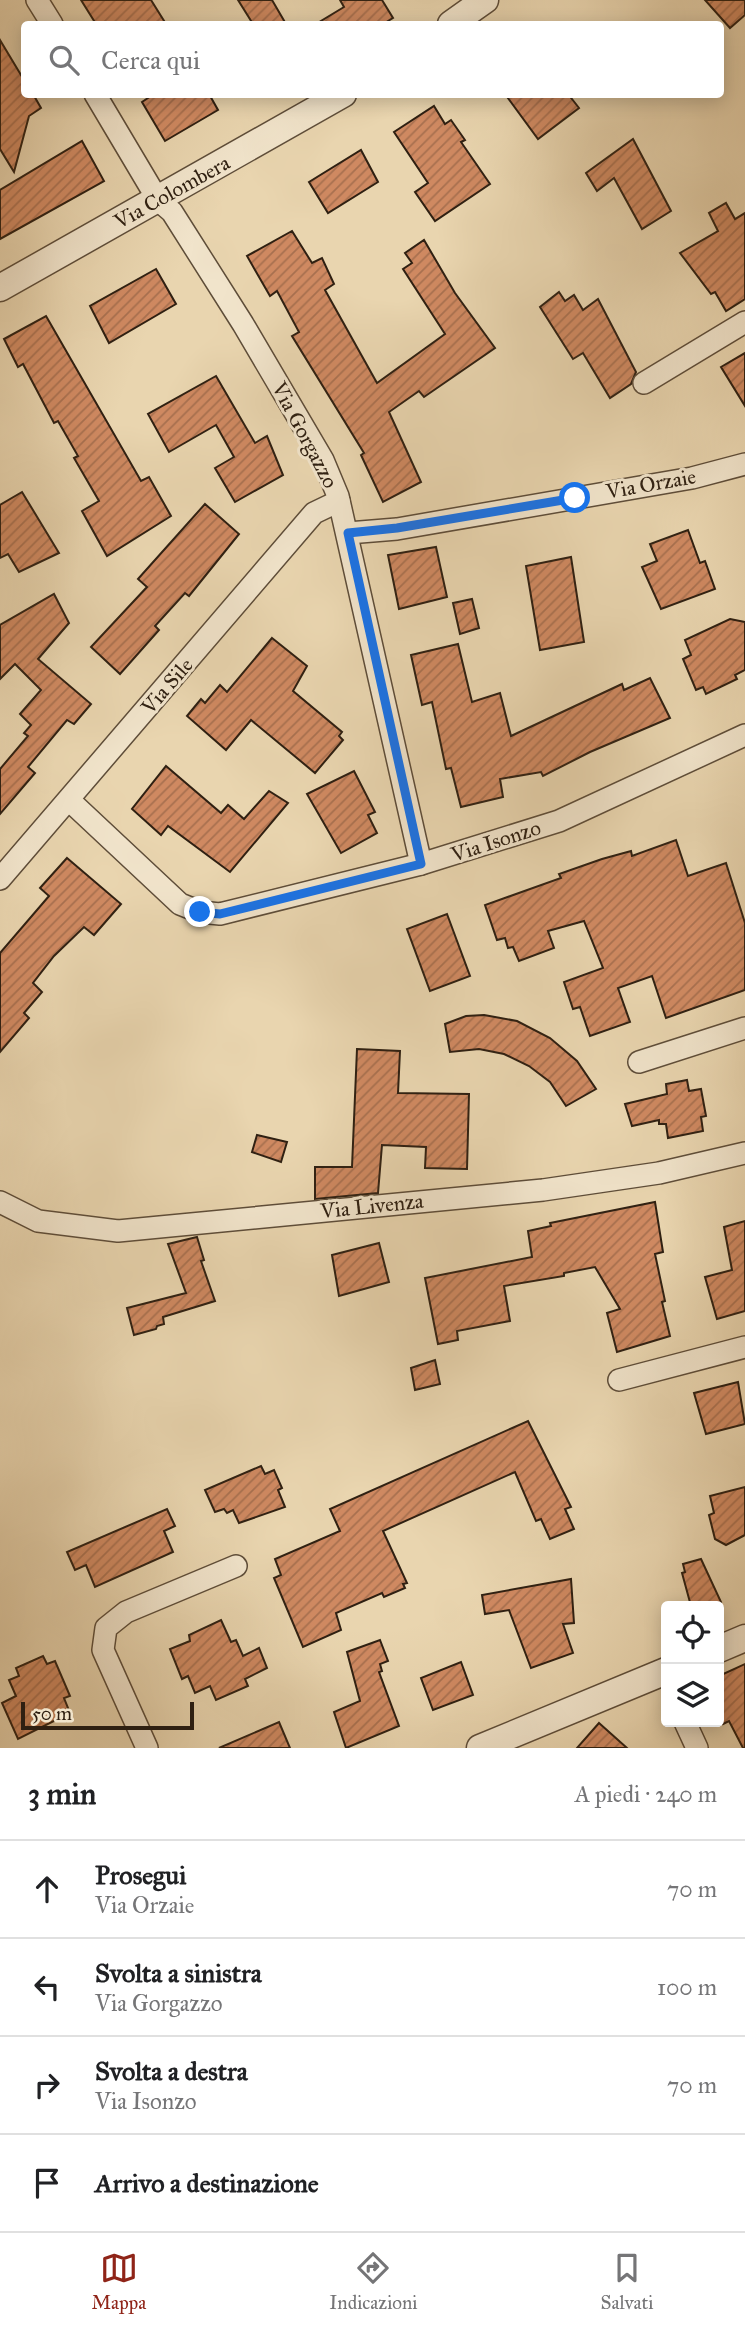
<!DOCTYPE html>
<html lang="it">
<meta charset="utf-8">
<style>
body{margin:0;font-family:"IM FELL Great Primer",serif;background:#f2f2f2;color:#202124}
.controls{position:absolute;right:21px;bottom:21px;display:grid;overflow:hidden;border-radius:7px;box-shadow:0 4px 18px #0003}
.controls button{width:63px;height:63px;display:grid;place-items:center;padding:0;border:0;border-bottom:2px solid #e0e0e0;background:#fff;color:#202124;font:35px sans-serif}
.scale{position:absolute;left:21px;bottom:18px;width:173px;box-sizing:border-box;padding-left:7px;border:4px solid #2f2012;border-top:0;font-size:19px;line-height:24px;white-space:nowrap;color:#2f2012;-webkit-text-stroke:5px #f1e4cb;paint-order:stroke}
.stop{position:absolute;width:21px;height:21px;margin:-16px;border:5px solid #1a73e8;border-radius:50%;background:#fff}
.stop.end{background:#1a73e8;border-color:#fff;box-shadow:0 2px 7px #0008}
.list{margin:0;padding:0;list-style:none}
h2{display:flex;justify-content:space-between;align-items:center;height:91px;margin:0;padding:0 28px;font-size:30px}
h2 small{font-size:23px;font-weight:400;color:#757577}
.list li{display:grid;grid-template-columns:46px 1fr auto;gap:21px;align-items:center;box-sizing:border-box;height:98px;padding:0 28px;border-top:2px solid #e0e0e0}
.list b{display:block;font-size:26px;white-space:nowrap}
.list p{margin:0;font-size:23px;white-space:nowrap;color:#757577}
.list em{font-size:23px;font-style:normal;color:#757577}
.icon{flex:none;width:38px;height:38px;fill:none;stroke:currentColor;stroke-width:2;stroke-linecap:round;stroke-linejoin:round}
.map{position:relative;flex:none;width:745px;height:1748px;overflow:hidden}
.search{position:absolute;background:#fff;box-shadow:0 4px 18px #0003;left:21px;right:21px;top:21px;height:77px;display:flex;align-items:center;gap:18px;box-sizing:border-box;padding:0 24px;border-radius:7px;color:#757577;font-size:26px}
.sheet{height:483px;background:#fff}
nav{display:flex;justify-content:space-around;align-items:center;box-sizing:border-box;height:98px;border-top:2px solid #e0e0e0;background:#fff;font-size:19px;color:#757577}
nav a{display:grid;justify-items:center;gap:4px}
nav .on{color:#8f2418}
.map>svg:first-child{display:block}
.building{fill:url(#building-hatch);stroke:#2f2012;stroke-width:2}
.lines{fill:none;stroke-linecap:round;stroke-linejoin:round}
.minor-casing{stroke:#5e4d39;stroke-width:24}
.tertiary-casing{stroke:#5e4d39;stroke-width:29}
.minor{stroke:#f1e4cb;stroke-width:21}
.tertiary{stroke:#f1e4cb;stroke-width:26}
.route{stroke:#1a73e8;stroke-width:9}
.labels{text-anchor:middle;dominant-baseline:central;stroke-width:6;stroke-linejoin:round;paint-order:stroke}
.street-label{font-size:21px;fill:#2f2012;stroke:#f1e4cb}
</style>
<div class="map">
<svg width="745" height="1748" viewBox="0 0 745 1748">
<defs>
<pattern id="building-hatch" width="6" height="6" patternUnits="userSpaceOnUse" patternTransform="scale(1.75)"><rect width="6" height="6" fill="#cf8961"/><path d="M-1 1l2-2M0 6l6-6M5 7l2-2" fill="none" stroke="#a8704f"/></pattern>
</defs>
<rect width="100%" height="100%" fill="#e9d5af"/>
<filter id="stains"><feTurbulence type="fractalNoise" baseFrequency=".00286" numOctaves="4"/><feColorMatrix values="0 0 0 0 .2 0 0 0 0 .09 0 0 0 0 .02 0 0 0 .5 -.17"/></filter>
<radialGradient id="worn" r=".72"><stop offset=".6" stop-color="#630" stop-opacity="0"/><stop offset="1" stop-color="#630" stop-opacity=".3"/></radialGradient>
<!-- building -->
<g class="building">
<polygon points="81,0 151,0 166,24 96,24"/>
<polygon points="238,0 272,0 286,24 253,24"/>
<polygon points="340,0 382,0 393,18 383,24 316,24 344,7"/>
<polygon points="705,0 745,0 745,15 730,28"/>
<polygon points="0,40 24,80 24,94 33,94 41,108 29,116 14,172 0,149"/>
<polygon points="154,94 209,94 218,110 165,141 142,102"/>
<polygon points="505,94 568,94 579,108 538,139"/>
<polygon points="434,106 445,124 451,120 465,140 461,142 490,184 435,221 415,192 428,183 394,132"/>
<polygon points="633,139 671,211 642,229 614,178 597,191 586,173"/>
<polygon points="82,141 104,181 0,239 0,190"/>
<polygon points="361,150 378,182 328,213 309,182"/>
<polygon points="726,203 735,219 745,213 745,299 726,311 715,292 711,294 680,253 718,231 709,213"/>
<polygon points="292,231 312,263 322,258 334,284 325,290 377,383 445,334 403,269 412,263 405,253 424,240 455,293 495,348 424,397 419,391 389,412 421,482 383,502 361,455 364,453 292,336 299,332 277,291 270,296 247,256"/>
<polygon points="156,269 176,304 109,343 90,306"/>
<polygon points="559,292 565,301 574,295 583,310 598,299 636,372 631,384 610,398 583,353 573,359 540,307"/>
<polygon points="46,316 141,481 149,477 171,516 107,556 82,511 99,501 74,458 78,456 58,421 54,423 23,364 18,367 4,339"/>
<polygon points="745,353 745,406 721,367"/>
<polygon points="216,376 255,443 267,436 283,475 235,502 215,468 234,457 216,425 169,452 148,414"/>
<polygon points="22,492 59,553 19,572 8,554 0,558 0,505"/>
<polygon points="205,504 239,534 189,596 185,593 155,626 159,630 120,674 91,647 147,587 138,579"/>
<polygon points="688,530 700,563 705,561 715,589 661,609 642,567 657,561 650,544"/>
<polygon points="436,547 447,597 399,609 388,555"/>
<polygon points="571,557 584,642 540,650 526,566"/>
<polygon points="54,594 69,623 38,659 91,704 74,724 67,720 28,767 35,773 0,814 0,769 28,736 24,733 31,725 20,714 41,690 15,664 0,679 0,625"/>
<polygon points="472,599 479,628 460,634 453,603"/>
<polygon points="730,619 745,622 745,670 735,675 737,679 706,694 703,687 696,690 683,659 691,655 685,640"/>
<polygon points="272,638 307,666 293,691 342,732 339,736 343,740 315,773 251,720 226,750 187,716 201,699 205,703 220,685 227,692"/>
<polygon points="458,644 472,702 500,693 511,736 622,684 624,690 650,678 670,718 590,752 543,776 541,772 500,779 503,797 461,807 451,768 446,769 432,702 422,705 411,655"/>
<polygon points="166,766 221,813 228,805 244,819 269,791 288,803 230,872 168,826 161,835 132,809"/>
<polygon points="354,771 375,812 368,815 377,833 341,853 307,794"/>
<polygon points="676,840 688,876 726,863 745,923 745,990 666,1018 652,976 618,988 630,1022 590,1036 580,1007 573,1009 564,982 603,968 584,921 548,931 554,948 519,961 513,947 508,948 505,938 497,940 485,905 561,878 559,874 602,859 631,851 632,856"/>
<polygon points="67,858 121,904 94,935 84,927 54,956 33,983 42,992 24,1013 29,1018 0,1052 0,953 49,896 40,888"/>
<polygon points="447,914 470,976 430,991 407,929"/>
<polygon points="484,1015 517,1021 550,1038 577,1061 596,1089 566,1106 550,1082 529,1066 504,1054 479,1049 450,1052 445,1024 466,1016"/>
<polygon points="357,1049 400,1051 398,1093 469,1094 467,1169 425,1168 426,1147 382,1145 378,1193 315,1199 315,1167 352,1167"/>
<polygon points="687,1080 689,1091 701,1089 706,1116 701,1117 703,1131 668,1138 666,1124 659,1124 659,1120 632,1126 625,1104 667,1094 666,1084"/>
<polygon points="257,1135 287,1142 281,1162 252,1152"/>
<polygon points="655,1202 663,1252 655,1254 665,1301 662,1302 670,1336 617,1352 607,1313 620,1309 595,1267 564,1273 564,1276 504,1286 510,1321 457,1331 458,1340 438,1344 425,1278 532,1257 528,1231 551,1226 550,1223"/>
<polygon points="745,1221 745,1311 717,1319 705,1277 732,1270 724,1227"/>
<polygon points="197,1237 204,1260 201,1261 215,1301 163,1317 164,1324 157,1326 156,1329 134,1335 127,1308 186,1293 168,1244"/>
<polygon points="379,1243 389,1282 339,1296 332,1255"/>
<polygon points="435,1360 440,1384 415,1390 411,1368"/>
<polygon points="738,1382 745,1424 706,1434 694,1393"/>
<polygon points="528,1421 571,1507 565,1509 574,1529 550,1539 541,1519 536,1521 515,1472 383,1531 407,1583 403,1584 405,1588 384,1597 382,1593 336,1613 341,1630 303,1647 274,1578 281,1575 275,1559 340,1531 330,1509"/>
<polygon points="261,1466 265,1474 274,1470 282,1488 278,1490 285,1507 239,1523 233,1510 227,1513 224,1509 215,1512 205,1490"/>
<polygon points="745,1487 745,1535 726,1545 715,1539 709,1515 714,1513 710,1496"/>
<polygon points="167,1509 175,1526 164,1531 173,1552 95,1587 86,1565 75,1570 67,1552"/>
<polygon points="701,1559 721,1602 714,1606 691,1606 682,1573 685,1572 683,1564"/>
<polygon points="571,1579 574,1623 563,1624 573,1653 531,1668 509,1610 485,1614 482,1595"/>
<polygon points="221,1620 231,1642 236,1640 243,1656 259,1648 267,1668 245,1679 248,1686 216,1700 210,1686 195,1693 188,1676 182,1679 170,1649 190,1641 189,1635"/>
<polygon points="380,1640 388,1661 380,1664 382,1671 379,1672 399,1726 346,1748 334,1712 360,1701 347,1652"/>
<polygon points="43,1656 47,1664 55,1661 70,1696 64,1698 70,1713 18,1739 2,1703 16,1696 9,1680 19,1676 16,1668"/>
<polygon points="461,1662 473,1695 433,1710 421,1678"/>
<polygon points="745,1664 745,1748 743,1748 729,1721 723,1724 719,1714 719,1676"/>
<polygon points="279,1722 290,1748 219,1748"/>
<polygon points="599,1723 627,1748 577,1748"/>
</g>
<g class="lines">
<defs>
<g id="minor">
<polyline points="37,0 52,24"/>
<polyline points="95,94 158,200 172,212 243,324 323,460 338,496 421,864"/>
<polyline points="644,383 745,322"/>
<polyline points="348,533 397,529 692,478 745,464"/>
<polyline points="69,800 180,904 200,912 220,914 421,864 559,821 745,735"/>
<polyline points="0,879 314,513 339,501"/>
<polyline points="639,1062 745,1028"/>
<polyline points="0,1202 38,1221 118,1231 543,1190 659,1173 745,1153"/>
<polyline points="619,1380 745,1347"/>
<polyline points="685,1722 697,1748"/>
<polyline points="147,1748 103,1650 106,1628 126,1612 236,1566"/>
</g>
<g id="tertiary">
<polyline points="451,24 485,0"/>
<polyline points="0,288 343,94"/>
<polyline points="719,1649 745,1638"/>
<polyline points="480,1748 666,1671"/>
</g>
</defs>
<!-- minor casing -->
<use href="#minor" class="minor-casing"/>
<!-- tertiary casing -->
<use href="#tertiary" class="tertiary-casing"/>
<!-- minor -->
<use href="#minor" class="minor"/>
<!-- tertiary -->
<use href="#tertiary" class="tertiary"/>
</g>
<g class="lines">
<!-- route -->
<polyline class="route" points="200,912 220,914 421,864 348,533 397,528 575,498"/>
</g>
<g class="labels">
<!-- street labels -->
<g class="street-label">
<text transform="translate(172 192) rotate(-29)">Via Colombera</text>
<text transform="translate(305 435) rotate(62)">Via Gorgazzo</text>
<text transform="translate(651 484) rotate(-10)">Via Orzaie</text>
<text transform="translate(167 686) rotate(-49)">Via Sile</text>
<text transform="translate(496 841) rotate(-18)">Via Isonzo</text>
<text transform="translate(372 1206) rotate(-6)">Via Livenza</text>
</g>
</g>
<rect width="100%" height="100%" filter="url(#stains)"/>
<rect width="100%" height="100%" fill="url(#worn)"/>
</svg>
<div class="controls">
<button><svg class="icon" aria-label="locate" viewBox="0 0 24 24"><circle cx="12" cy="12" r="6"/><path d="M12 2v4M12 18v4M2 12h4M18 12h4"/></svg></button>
<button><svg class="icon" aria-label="layers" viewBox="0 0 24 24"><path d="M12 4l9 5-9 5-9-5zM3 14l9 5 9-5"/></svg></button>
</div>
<div class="scale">50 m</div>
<div class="stop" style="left:575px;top:498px"></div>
<div class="stop end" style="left:200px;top:912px"></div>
<div class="search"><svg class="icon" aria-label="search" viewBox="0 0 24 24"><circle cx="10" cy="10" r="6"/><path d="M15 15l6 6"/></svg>Cerca qui</div>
</div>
<section class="sheet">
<h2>3 min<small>A piedi · 240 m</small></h2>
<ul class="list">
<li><svg class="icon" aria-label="ahead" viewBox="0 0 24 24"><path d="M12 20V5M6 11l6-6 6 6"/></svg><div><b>Prosegui</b><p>Via Orzaie</p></div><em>70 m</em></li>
<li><svg class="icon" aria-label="left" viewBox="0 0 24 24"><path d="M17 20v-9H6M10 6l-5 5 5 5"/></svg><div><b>Svolta a sinistra</b><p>Via Gorgazzo</p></div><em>100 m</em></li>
<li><svg class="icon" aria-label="right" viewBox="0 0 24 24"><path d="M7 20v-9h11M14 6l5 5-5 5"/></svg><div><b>Svolta a destra</b><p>Via Isonzo</p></div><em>70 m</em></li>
<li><svg class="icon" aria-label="arrive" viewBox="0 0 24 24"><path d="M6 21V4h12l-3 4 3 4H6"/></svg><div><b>Arrivo a destinazione</b></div></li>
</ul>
</section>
<nav>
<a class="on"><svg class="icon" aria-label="map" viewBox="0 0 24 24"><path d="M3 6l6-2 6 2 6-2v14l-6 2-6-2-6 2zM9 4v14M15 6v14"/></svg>Mappa</a>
<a><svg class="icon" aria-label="directions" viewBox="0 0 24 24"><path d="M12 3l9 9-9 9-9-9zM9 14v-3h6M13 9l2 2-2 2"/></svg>Indicazioni</a>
<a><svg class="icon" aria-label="saved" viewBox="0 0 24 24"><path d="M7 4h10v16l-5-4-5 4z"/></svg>Salvati</a>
</nav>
